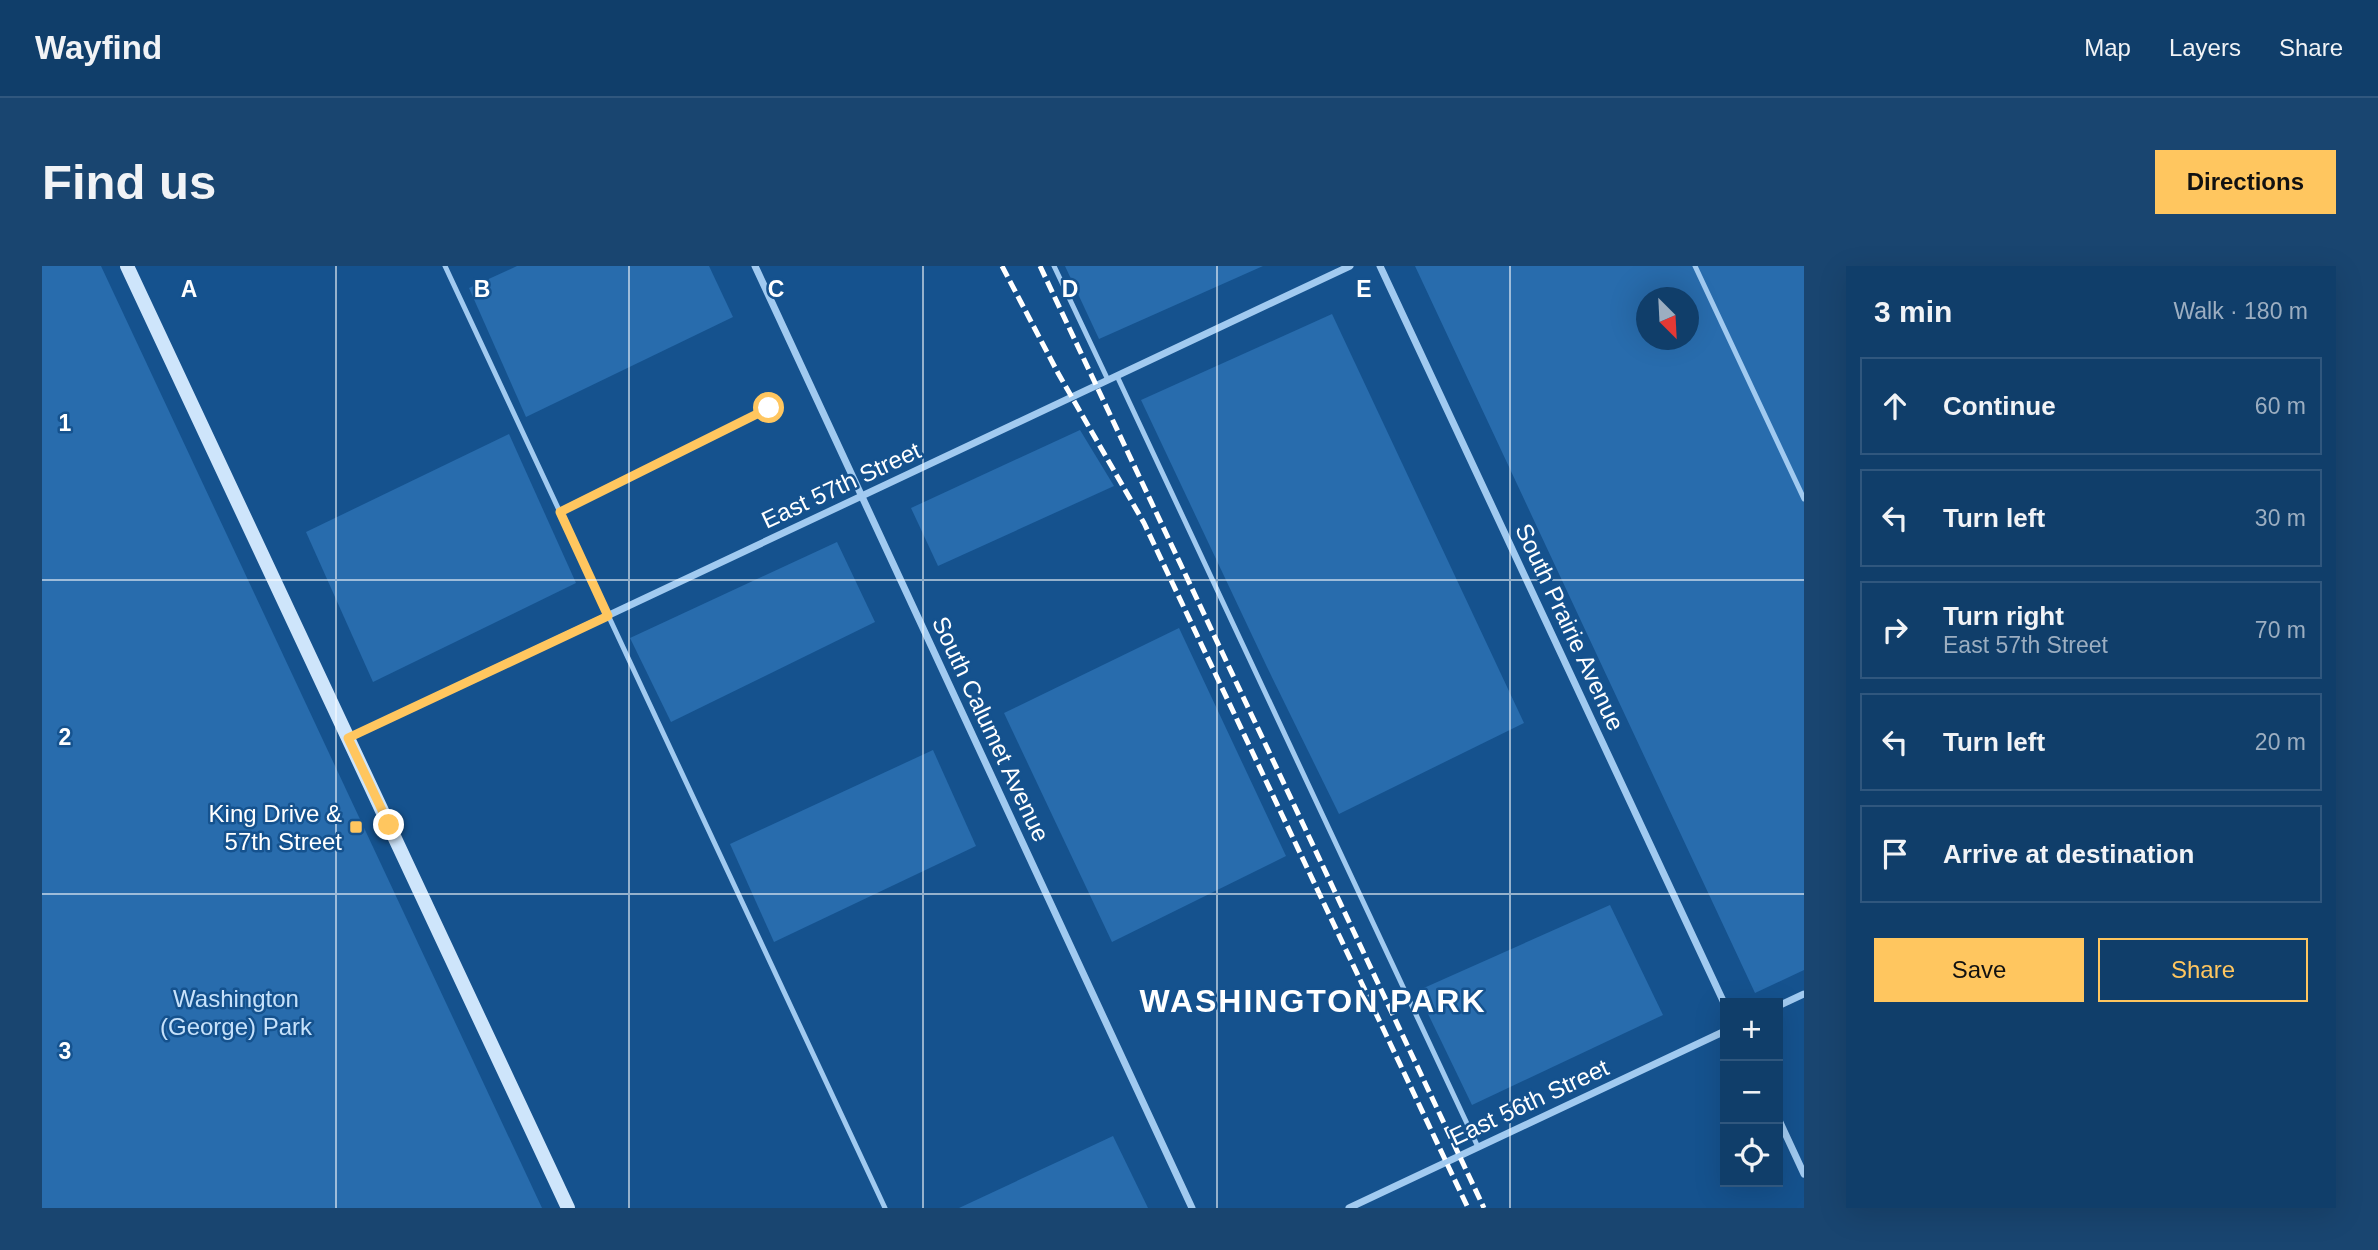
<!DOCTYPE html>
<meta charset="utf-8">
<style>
body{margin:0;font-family:Arial,sans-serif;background:#194570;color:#f1f3f6}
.controls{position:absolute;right:21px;bottom:21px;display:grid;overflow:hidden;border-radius:0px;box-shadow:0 7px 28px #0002}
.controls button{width:63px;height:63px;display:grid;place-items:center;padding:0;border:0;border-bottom:2px solid #30577e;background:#103e6a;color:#f1f3f6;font:35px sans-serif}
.compass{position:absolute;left:1594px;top:21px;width:63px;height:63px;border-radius:50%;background:#103e6a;box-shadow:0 7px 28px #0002;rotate:156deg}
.stop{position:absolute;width:21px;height:21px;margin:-16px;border:5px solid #ffc65f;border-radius:50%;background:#fff}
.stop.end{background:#ffc65f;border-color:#fff;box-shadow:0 2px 7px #0008}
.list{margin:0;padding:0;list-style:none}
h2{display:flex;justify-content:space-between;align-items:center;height:91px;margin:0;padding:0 28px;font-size:30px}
h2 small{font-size:23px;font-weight:400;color:#9caec1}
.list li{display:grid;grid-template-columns:46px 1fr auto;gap:21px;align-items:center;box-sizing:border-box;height:98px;margin:0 14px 14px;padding:0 14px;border:2px solid #30577e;border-radius:0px}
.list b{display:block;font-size:26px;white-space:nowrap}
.list p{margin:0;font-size:23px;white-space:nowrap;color:#9caec1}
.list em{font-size:23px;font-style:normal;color:#9caec1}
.actions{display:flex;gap:14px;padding:21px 28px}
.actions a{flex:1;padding:16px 0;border:2px solid #ffc65f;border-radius:0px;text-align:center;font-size:24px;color:#ffc65f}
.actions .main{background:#ffc65f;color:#111}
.icon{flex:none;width:38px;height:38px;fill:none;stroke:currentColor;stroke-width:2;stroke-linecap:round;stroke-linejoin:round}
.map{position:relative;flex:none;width:1762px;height:942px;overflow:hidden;border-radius:0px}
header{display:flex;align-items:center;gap:42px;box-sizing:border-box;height:98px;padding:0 35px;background:#103e6a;border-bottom:2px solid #30577e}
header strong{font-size:33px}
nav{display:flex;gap:38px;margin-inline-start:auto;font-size:24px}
.intro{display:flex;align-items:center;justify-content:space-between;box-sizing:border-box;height:168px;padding:0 42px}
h1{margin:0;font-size:49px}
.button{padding:18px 32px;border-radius:0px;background:#ffc65f;color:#111;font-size:24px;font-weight:700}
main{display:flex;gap:42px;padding:0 42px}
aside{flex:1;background:#103e6a;border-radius:0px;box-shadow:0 7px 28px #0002}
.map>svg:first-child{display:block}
.green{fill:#286cad;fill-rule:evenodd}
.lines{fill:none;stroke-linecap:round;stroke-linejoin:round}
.lane{stroke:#a1caf0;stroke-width:5}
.street{stroke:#a1caf0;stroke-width:7}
.secondary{stroke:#cee5fb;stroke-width:14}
.rail{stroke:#fff;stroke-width:5;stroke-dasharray:12 5;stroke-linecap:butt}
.route{stroke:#ffc65f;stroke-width:9}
.grid{fill:none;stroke:#fff;stroke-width:2;stroke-opacity:0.55}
.poi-dot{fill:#ffc65f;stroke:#15528e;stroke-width:2.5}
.labels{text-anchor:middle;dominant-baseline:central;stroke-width:5;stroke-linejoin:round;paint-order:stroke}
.street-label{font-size:24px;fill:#fff;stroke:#15528e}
.poi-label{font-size:24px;fill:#fff;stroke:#15528e;text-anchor:end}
.park-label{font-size:24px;fill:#c7e2fb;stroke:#15528e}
.district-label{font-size:32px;font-weight:bold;letter-spacing:2px;fill:#fff;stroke:#15528e}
.grid-label{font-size:23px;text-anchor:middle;font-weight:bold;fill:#fff;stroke:#15528e;stroke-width:5;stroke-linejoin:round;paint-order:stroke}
</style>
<header>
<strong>Wayfind</strong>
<nav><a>Map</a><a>Layers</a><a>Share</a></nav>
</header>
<div class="intro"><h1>Find us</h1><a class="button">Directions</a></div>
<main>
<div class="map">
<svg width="1762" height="942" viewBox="0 0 1762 942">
<rect width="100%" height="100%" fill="#15528e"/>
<!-- green -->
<g class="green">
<polygon points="0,0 59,0 500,942 0,942"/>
<polygon points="475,0 667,0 691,51 484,151 427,22"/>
<polygon points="1023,0 1221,0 1057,73"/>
<path d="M 1373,0 L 1762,0 L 1762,704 L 1713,727 ZM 1604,32 L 1646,32 L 1646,74 L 1604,74 Z"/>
<polygon points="1290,48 1482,457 1297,548 1225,401 1099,134"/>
<polygon points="1038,164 1072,220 896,300 869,242"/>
<polygon points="467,168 534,317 331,416 264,266"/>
<polygon points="795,276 833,356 629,456 588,372"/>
<polygon points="1137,362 1244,590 1070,676 962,447"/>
<polygon points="891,484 934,580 732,676 688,578"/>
<polygon points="1568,639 1621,749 1430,839 1375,725"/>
<polygon points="1071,870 1106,942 917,942"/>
</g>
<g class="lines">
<!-- lane -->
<g class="lane">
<polyline points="403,0 843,942"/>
<polyline points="1012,0 1066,114"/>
<polyline points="1653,0 1762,233"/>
<polyline points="1075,110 1436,881"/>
<polyline points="518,246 727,142"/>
</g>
<!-- street -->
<g class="street">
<polyline points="713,0 1150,942"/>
<polyline points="1338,0 1683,739"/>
<polyline points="306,472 1308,0"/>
<polyline points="1736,740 1762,728"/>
<polyline points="1736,852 1762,908"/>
<polyline points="1307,942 1683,765"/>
</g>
<!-- secondary -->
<polyline class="secondary" points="85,0 526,942"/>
<!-- rail -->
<g class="rail">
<polyline points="960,0 1016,107 1102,257 1426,942"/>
<polyline points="998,0 1442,942"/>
</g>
</g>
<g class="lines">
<!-- route -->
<polyline class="route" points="347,559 306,472 566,350 518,246 727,142"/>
</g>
<!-- grid -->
<path class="grid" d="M 294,0 L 294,942M 587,0 L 587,942M 881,0 L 881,942M 1175,0 L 1175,942M 1468,0 L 1468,942M 0,314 L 1762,314M 0,628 L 1762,628"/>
<!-- markers -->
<rect class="poi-dot" x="307" y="554" width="14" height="14" rx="3.5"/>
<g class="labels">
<!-- street labels -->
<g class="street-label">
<text transform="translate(799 219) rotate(-25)">East 57th Street</text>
<text transform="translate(1528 361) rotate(65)">South Prairie Avenue</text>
<text transform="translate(949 463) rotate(65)">South Calumet Avenue</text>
<text transform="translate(1487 836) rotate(-25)">East 56th Street</text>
</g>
<!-- poi labels -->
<g class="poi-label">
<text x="300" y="547">King Drive &amp;<tspan x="300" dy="28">57th Street</tspan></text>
</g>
<!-- park labels -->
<g class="park-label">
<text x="194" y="732">Washington<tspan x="194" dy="28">(George) Park</tspan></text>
</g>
<!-- district labels -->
<g class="district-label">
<text x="1271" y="735">WASHINGTON PARK</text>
</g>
</g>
<g class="grid-label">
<text x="147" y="31">A</text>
<text x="440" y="31">B</text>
<text x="734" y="31">C</text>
<text x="1028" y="31">D</text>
<text x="1322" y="31">E</text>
<text x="23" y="165">1</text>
<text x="23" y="479">2</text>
<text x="23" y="793">3</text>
</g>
</svg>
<div class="controls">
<button>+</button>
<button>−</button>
<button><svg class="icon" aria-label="locate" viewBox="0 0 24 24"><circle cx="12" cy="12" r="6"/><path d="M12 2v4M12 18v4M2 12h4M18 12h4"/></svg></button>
</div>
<svg class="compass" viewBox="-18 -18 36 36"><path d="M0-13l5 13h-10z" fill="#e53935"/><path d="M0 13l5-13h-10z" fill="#9caec1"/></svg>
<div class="stop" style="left:727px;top:142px"></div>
<div class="stop end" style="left:347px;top:559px"></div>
</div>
<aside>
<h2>3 min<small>Walk · 180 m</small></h2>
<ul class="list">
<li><svg class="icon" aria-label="ahead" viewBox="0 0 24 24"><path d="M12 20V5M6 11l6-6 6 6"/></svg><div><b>Continue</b></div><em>60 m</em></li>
<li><svg class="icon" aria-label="left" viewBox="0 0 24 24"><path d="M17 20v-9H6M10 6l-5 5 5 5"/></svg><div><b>Turn left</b></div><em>30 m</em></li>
<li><svg class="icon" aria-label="right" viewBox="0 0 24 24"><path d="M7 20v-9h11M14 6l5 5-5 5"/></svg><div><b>Turn right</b><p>East 57th Street</p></div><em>70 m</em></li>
<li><svg class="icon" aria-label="left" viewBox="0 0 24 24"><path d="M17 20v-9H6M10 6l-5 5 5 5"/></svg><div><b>Turn left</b></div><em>20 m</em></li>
<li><svg class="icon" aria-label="arrive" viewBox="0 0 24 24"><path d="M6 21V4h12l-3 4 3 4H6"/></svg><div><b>Arrive at destination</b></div></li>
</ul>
<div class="actions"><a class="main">Save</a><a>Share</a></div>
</aside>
</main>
